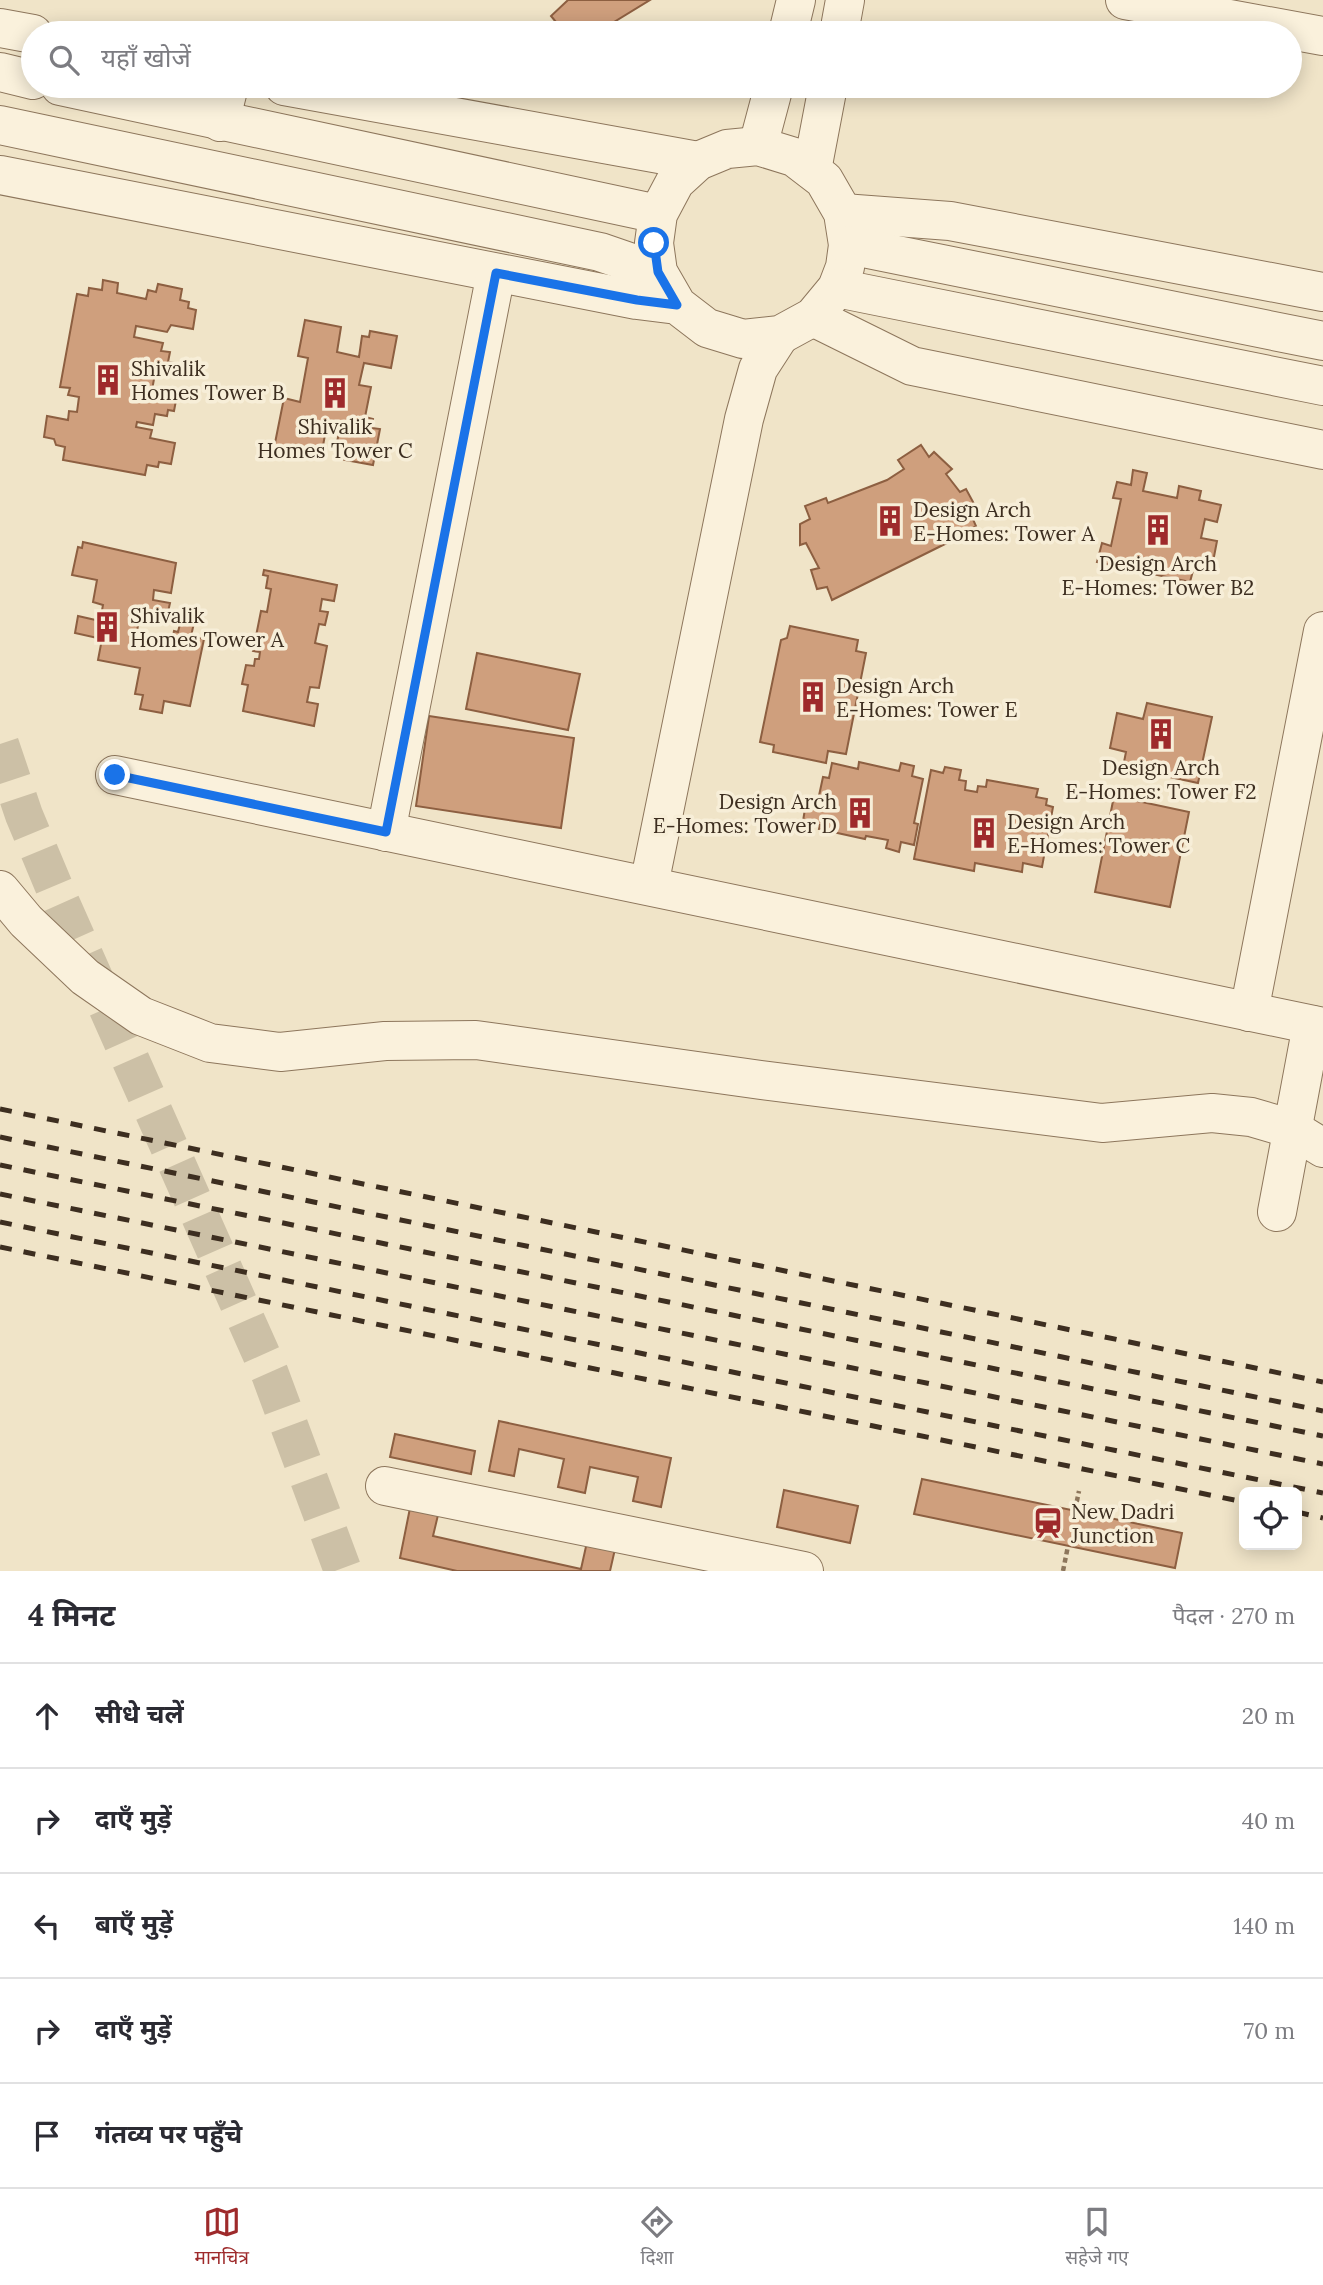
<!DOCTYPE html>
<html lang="hi">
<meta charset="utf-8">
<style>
body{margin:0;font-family:Lora,"Noto Sans Devanagari",serif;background:#f2f2f3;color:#2b2b33}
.controls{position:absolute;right:21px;bottom:21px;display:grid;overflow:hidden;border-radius:10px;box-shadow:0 4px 18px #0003}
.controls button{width:63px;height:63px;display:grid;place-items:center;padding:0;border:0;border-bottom:2px solid #e1e1e2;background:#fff;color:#2b2b33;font:35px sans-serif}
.stop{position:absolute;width:21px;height:21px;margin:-16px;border:5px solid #1a73e8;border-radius:50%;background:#fff}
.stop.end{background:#1a73e8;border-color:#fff;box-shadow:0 2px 7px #0008}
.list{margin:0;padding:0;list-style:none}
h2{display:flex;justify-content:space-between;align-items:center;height:91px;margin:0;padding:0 28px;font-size:30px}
h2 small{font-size:23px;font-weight:400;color:#7c7c81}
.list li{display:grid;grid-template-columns:46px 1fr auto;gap:21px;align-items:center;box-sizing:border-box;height:105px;padding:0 28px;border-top:2px solid #e1e1e2}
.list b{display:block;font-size:26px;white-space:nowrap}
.list em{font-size:23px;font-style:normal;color:#7c7c81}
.icon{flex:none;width:38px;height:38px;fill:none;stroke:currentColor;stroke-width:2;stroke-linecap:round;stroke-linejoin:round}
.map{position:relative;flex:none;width:1323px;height:1571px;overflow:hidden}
.search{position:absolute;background:#fff;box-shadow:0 4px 18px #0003;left:21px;right:21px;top:21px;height:77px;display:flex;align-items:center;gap:18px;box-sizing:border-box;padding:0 24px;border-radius:38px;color:#7c7c81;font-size:26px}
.sheet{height:616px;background:#fff}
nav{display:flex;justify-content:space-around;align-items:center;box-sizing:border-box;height:98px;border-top:2px solid #e1e1e2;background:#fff;font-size:19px;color:#7c7c81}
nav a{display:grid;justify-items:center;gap:4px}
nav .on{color:#9e2a2b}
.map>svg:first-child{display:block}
.building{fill:#cf9f7d;stroke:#8d5f41;stroke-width:2}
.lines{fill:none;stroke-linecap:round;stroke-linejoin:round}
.minor-tunnel{stroke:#ccc0a6;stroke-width:38;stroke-dasharray:38 19;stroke-linecap:butt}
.minor-casing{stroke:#8d765c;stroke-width:40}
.path{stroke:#8d765c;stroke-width:4.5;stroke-dasharray:5 3.5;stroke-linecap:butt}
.minor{stroke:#faf1dc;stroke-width:38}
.rail{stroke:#3d2e20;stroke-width:5;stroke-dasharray:12 12;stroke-linecap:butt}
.route{stroke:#1a73e8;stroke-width:9}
.labels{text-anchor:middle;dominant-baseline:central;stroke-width:7;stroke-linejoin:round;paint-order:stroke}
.poi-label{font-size:21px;fill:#3d2e20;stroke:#f7eed8;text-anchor:start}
</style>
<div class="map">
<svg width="1323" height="1571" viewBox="0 0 1323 1571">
<rect width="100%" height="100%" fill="#f0e4c8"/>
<!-- building -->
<g class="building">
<polygon points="568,0 650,0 596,33 565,33 551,16"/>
<polygon points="387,23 439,28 439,33 387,33"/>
<polygon points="103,280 118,283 117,293 146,299 148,290 156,292 158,284 182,289 180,300 189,302 188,308 196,310 193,329 171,325 167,332 136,326 134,337 163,343 161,351 170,352 168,362 180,364 178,372 156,368 152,390 177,395 174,411 168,410 167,416 155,414 153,425 137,422 136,427 152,430 150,438 175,443 171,464 159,462 158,467 147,465 145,475 63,460 65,447 56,445 54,439 44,437 47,416 68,420 69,411 77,412 79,397 68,395 70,388 60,387 77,294 88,296 89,288 102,290"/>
<polygon points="305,320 341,327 337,352 359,357 362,336 369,337 370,331 397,336 391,368 364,363 359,385 371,387 365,417 373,419 372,428 380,429 373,465 334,458 339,432 326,429 321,457 274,448 284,398 300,402 308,358 298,356"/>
<polygon points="921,445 929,457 934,452 952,469 946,474 960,492 966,489 979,513 971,515 976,526 947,543 832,600 827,587 817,589 811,570 819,568 806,543 800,545 800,524 810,519 805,506 826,498 828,503 887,480 904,469 898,460"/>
<polygon points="1133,470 1147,473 1143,491 1177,498 1179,486 1201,491 1199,500 1221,505 1217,522 1205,519 1201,538 1217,541 1212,567 1195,563 1190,582 1097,562 1102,543 1111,546 1121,499 1113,498 1117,482 1131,485"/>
<polygon points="83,542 176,563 171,593 154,590 153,600 170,603 167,616 158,614 156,622 139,619 136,637 171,644 174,631 178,632 181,620 194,623 191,636 204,639 190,706 164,701 162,713 140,709 143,695 135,694 140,668 98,660 102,639 75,633 78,616 100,621 103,605 93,602 97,580 72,575 78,547 82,548"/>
<polygon points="264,570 337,585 334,601 322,599 320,611 328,612 325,625 319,624 315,643 327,646 319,688 310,687 307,702 318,704 314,726 243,711 248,685 242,684 246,665 254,666 255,659 259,659 260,652 253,651 261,611 267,612 271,589 266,588 268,576 263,575"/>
<polygon points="790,626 858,640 856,651 866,653 846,754 828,751 826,763 773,752 774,745 760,742 781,640 787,638"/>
<polygon points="477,653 580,674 568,730 466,709"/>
<polygon points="1147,703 1212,717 1198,783 1123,767 1126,752 1110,748 1117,713 1143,719"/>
<polygon points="429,716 574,738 561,828 416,806"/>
<polygon points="859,762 899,771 901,763 914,766 912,776 923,779 914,823 918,824 914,845 901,842 899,852 886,848 888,840 866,836 865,839 819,829 820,825 803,821 806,803 817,805 823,777 829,778 832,763 858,769"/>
<polygon points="945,767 961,770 959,780 966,781 965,790 977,792 978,786 986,787 987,780 1038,789 1036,797 1047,799 1046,805 1053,807 1042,867 1023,863 1022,872 975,863 974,871 914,859 931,770 943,773"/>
<polygon points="1114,796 1189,812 1170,907 1095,892"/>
<polygon points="499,1421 671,1458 661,1507 633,1501 638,1477 590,1467 585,1493 558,1487 564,1459 519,1449 514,1476 489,1471"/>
<polygon points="395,1434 475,1451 471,1474 390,1457"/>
<polygon points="922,1479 1182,1533 1175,1568 914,1514"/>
<polygon points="784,1490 858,1506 850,1543 777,1527"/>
<polygon points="410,1508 438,1515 433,1536 581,1569 587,1542 615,1549 610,1571 457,1571 400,1558"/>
</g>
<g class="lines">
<!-- minor-tunnel -->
<polyline class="minor-tunnel" points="0,744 24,815 60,901 270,1374 343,1571"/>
<defs>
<g id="minor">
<polyline points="1125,0 1323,36"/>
<polyline points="0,28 33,34"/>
<polyline points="788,33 796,0"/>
<polyline points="839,33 845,0"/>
<polyline points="0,72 33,80"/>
<polyline points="60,86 658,214"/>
<polyline points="284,86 698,161"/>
<polyline points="220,122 229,86"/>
<polyline points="0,125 600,252 658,272"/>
<polyline points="758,146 774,86"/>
<polyline points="812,170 828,86"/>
<polyline points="0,175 637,300 677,305 707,328 743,339 780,335 813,317 837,288 845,267 848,245 843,213 824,180 794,157 758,146 727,149 698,161 675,182 658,214 654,243 658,272 677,305"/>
<polyline points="843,213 950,221 1323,292"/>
<polyline points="848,245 1323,341"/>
<polyline points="837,288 1323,386"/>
<polyline points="813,317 912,366 1323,450"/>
<polyline points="115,775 1323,1027"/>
<polyline points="386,832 496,273"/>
<polyline points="649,885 744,419 758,369 780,335"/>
<polyline points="0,890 26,921 85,977 141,1016 210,1043 280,1052 385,1041 476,1040 761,1080 1102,1123 1212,1113 1251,1117 1292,1129 1323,1148"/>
<polyline points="1249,1012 1323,631"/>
<polyline points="1277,1212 1312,1025"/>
<polyline points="385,1486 804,1571"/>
</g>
</defs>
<!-- minor casing -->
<use href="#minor" class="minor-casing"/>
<!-- path -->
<g class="path">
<polyline points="1075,1510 1079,1491"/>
<polyline points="1063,1571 1068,1546"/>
</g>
<!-- minor -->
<use href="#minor" class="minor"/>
<!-- rail -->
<g class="rail">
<polyline points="0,1109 1323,1382"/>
<polyline points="0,1137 1323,1411"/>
<polyline points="0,1165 1323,1436"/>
<polyline points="0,1194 1323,1464"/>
<polyline points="0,1222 1323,1493"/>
<polyline points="0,1247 1244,1502"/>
<polyline points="1297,1512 1323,1518"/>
</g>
</g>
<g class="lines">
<!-- route -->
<polyline class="route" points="115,775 386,832 496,273 637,300 677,305 658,272 654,243"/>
</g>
<!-- icons -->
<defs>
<symbol id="building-bare" viewBox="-9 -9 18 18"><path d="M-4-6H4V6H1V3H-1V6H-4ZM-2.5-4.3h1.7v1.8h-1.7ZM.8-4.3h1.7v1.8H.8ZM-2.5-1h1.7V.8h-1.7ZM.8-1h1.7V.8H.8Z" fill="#9e2a2b" stroke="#f7eed8" stroke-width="2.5" paint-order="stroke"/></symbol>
<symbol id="station-bare" viewBox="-9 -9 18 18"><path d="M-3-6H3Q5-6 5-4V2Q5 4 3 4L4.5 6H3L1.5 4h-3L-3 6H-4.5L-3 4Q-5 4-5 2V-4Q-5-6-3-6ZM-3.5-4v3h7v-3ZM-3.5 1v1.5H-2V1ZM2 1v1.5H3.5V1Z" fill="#9e2a2b" stroke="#f7eed8" stroke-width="2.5" paint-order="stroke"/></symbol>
</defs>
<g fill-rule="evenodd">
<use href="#building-bare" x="86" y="358" width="44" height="44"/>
<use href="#building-bare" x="313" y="371" width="44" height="44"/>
<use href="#building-bare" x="868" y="499" width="44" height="44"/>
<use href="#building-bare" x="1136" y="508" width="44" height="44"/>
<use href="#building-bare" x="85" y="605" width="44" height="44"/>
<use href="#building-bare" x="791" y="675" width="44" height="44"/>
<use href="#building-bare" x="1139" y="712" width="44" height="44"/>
<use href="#building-bare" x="838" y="791" width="44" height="44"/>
<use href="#building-bare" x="962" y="811" width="44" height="44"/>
<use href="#station-bare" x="1026" y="1501" width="44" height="44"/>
</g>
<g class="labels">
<!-- poi labels -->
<g class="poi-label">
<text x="131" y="368">Shivalik<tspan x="131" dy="24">Homes Tower B</tspan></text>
<text x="335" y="426" text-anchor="middle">Shivalik<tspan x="335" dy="24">Homes Tower C</tspan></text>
<text x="913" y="509">Design Arch<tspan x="913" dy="24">E-Homes: Tower A</tspan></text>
<text x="1158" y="563" text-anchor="middle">Design Arch<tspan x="1158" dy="24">E-Homes: Tower B2</tspan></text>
<text x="130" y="615">Shivalik<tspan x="130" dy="24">Homes Tower A</tspan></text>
<text x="836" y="685">Design Arch<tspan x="836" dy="24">E-Homes: Tower E</tspan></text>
<text x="1161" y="767" text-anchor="middle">Design Arch<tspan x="1161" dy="24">E-Homes: Tower F2</tspan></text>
<text x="837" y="801" text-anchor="end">Design Arch<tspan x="837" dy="24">E-Homes: Tower D</tspan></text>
<text x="1007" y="821">Design Arch<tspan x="1007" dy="24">E-Homes: Tower C</tspan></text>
<text x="1071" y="1511">New Dadri<tspan x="1071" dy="24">Junction</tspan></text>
</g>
</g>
</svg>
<div class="controls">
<button><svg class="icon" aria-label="locate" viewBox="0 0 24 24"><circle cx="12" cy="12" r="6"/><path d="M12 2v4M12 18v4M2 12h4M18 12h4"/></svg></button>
</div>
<div class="stop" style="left:654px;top:243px"></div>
<div class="stop end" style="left:115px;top:775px"></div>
<div class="search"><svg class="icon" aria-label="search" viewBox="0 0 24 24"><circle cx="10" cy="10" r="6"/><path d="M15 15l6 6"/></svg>यहाँ खोजें</div>
</div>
<section class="sheet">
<h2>4 मिनट<small>पैदल · 270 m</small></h2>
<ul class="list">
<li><svg class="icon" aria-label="ahead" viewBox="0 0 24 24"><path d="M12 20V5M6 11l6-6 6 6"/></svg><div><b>सीधे चलें</b></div><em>20 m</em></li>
<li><svg class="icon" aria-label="right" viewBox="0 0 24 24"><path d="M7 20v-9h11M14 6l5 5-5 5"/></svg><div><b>दाएँ मुड़ें</b></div><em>40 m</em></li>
<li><svg class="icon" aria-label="left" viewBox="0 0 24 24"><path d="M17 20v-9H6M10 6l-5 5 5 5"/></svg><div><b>बाएँ मुड़ें</b></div><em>140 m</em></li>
<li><svg class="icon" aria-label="right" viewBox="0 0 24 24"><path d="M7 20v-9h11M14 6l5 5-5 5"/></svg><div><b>दाएँ मुड़ें</b></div><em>70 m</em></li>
<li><svg class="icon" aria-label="arrive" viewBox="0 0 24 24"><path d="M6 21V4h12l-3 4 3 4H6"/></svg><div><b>गंतव्य पर पहुँचे</b></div></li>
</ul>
</section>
<nav>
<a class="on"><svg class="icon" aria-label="map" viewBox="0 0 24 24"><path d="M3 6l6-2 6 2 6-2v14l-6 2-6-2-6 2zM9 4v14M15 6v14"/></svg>मानचित्र</a>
<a><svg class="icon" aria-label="directions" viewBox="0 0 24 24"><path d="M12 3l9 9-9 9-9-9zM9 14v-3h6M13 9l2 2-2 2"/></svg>दिशा</a>
<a><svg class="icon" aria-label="saved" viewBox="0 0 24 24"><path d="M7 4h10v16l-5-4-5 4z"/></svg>सहेजे गए</a>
</nav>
